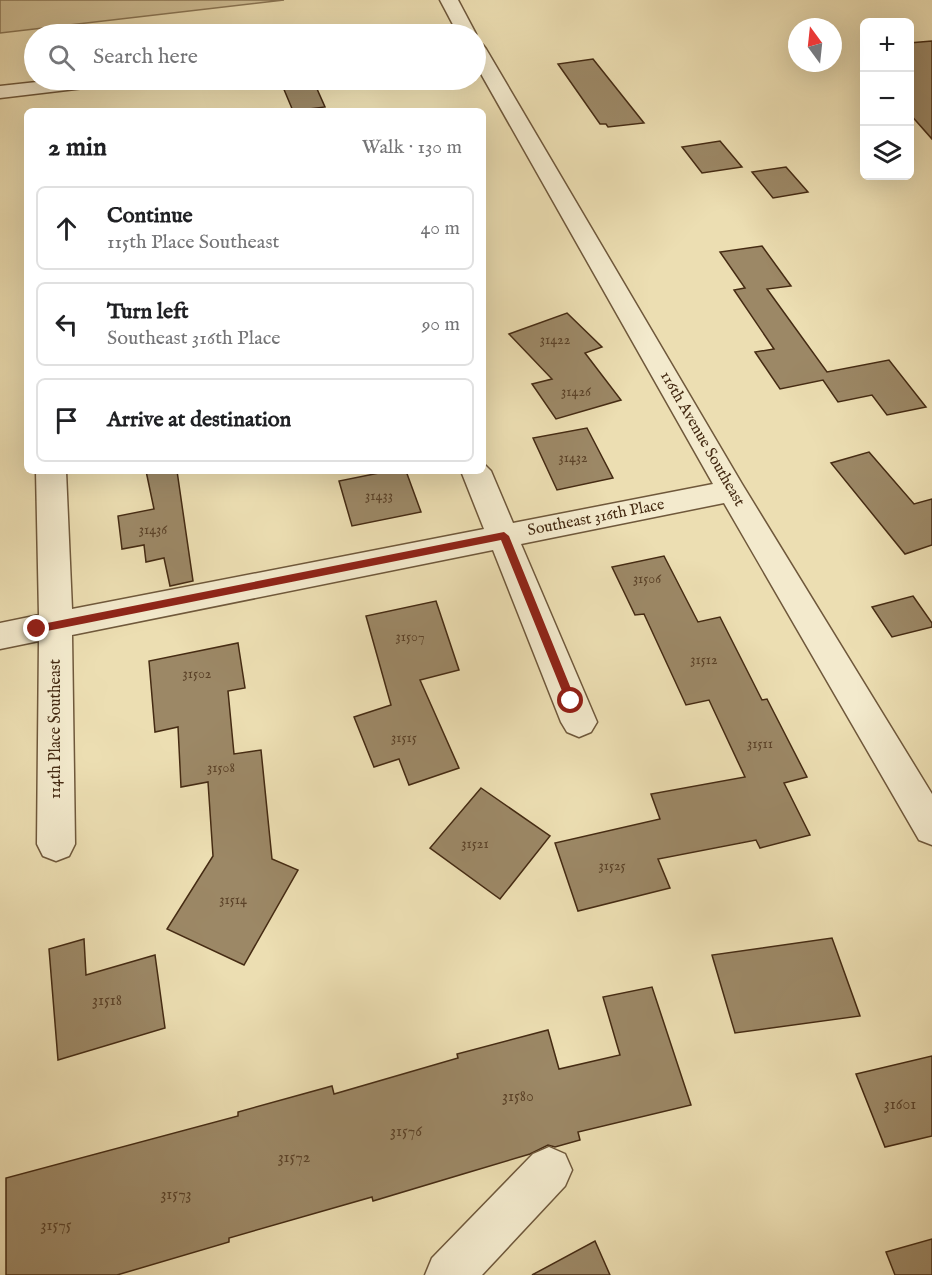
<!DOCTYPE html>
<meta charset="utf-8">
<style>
body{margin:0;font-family:"IM FELL English",serif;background:#f2f2f2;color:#202124}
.controls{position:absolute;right:18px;top:18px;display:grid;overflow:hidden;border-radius:9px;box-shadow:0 6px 24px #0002}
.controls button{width:54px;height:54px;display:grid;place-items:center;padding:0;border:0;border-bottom:2px solid #e0e0e0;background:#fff;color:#202124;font:30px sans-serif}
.compass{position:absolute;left:788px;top:18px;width:54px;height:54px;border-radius:50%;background:#fff;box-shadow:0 6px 24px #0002;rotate:345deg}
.stop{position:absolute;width:18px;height:18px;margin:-14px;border:4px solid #8f2418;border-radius:50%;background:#fff}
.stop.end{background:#8f2418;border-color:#fff;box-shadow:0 2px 6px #0008}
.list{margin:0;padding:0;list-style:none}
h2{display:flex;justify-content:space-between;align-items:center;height:78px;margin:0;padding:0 24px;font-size:26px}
h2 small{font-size:20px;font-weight:400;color:#757577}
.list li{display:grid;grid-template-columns:39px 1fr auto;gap:18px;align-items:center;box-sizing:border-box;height:84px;margin:0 12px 12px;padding:0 12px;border:2px solid #e0e0e0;border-radius:9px}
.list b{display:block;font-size:22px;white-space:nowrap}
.list p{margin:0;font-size:20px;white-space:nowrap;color:#757577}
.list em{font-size:20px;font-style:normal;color:#757577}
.icon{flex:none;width:33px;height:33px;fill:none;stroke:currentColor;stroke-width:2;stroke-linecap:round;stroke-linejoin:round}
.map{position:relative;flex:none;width:932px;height:1275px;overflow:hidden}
.search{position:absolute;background:#fff;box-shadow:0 6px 24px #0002;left:24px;top:24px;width:462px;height:66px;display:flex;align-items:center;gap:15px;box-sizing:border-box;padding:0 21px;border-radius:33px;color:#757577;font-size:22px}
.panel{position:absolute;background:#fff;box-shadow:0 6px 24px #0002;left:24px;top:108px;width:462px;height:366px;border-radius:9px}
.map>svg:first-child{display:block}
.green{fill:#d0c097;stroke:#8a7655;stroke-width:1.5}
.building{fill:#9c8866;stroke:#452b13;stroke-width:1.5}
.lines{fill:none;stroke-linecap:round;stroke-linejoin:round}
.minor-casing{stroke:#6f583b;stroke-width:3}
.minor{fill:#f3eacd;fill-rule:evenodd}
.route{fill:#8f2418}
.labels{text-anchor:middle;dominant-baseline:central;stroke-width:5;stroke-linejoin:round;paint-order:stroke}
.number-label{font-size:14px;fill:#5b4228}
.street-label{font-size:16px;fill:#452b13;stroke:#f3eacd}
.near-number-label{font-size:16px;fill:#5b4228}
</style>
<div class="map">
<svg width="932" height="1275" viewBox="0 0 932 1275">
<rect width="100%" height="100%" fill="#ecdeb2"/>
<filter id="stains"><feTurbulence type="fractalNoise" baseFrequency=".00333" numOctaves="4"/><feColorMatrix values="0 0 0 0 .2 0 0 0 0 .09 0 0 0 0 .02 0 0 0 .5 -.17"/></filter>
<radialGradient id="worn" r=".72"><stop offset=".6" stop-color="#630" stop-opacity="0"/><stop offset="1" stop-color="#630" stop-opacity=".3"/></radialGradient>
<!-- green -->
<polygon class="green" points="0,0 284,0 0,33"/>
<!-- building -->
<g class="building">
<polygon points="932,41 932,139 909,113 909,43"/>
<polygon points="593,59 644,123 608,127 606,124 600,124 558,64"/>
<polygon points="280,80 313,80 325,107 293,111"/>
<polygon points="720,141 742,167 702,173 682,147"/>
<polygon points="786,167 808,192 773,198 752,172"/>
<polygon points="762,246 791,286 767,289 827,372 889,360 926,407 887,415 872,395 838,402 823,380 780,389 755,352 774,349 734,290 745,288 720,252"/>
<polygon points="567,313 602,347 585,353 621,400 556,419 532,384 552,379 509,334"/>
<polygon points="587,428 613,478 557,490 533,438"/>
<polygon points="869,452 914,504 932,499 932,545 905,554 831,463"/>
<polygon points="146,471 177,471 193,581 170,586 164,558 146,562 144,545 122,549 118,516 154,509"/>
<polygon points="389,471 406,471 421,512 352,526 339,481"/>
<polygon points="664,556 698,622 720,617 762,700 767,699 807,777 784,783 810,835 760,848 756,840 658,859 670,888 578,911 555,843 660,819 651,794 745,777 709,700 686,705 644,614 635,615 612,567"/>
<polygon points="913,596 932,623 932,627 892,637 872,607"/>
<polygon points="436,601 459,670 420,680 459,768 409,785 399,759 374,767 354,717 391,705 366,616"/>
<polygon points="238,643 245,688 228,691 234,754 261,750 272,859 298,870 244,965 167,929 213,856 208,782 181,787 178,727 155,732 149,661"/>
<polygon points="481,788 550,836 500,899 430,848"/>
<polygon points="832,938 860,1016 735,1033 712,955"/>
<polygon points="84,939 86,975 155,955 165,1028 58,1060 49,949"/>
<polygon points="652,987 691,1105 578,1132 580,1140 555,1147 548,1145 530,1154 463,1174 373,1201 372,1197 229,1238 229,1242 117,1275 6,1275 6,1178 238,1116 238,1112 332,1086 334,1094 458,1058 457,1054 548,1030 559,1069 620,1055 603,997"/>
<polygon points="932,1056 932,1136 885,1147 856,1074"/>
<polygon points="932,1239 932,1275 895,1275 886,1252"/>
<polygon points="595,1241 610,1275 532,1275"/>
</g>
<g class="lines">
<defs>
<g id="minor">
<polygon points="440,0 458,0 476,34 476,35 458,34"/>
<polygon points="476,43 483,45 486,49 742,484 932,794 932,845 919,840 724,503 521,544 597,722 591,732 579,737 567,732 561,722 493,550 72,635 75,844 69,856 56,861 43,856 37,844 39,641 0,649 0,623 39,615 36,471 66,471 72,609 484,529 461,471 483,471 483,463 491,471 513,523 713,484 476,65"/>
<polygon points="55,80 111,80 108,84 101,86 0,98 0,86"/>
<polygon points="549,1147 565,1154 572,1170 565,1186 482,1275 425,1275 432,1258 533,1154"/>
</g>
</defs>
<!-- minor casing -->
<use href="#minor" class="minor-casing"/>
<!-- minor -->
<use href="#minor" class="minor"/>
</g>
<!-- route -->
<polygon class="route" points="504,532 509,536 576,701 574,704 571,705 566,701 501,540 37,633 33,629 37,625"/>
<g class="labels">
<!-- number labels -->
<g class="number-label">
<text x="555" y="340">31422</text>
<text x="576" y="392">31426</text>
<text x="573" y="458">31432</text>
<text x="379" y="496">31433</text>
<text x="153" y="530">31436</text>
<text x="647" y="579">31506</text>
<text x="410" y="637">31507</text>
<text x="704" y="660">31512</text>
<text x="197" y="674">31502</text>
<text x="404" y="738">31515</text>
<text x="760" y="744">31511</text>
<text x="221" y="768">31508</text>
<text x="475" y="844">31521</text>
<text x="612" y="866">31525</text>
<text x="233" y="900">31514</text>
</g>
<!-- street labels -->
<g class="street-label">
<text transform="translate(702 439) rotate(60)">116th Avenue Southeast</text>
<text transform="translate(596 518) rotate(-11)">Southeast 316th Place</text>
<text transform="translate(56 729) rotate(-90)">114th Place Southeast</text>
</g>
<!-- near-number labels -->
<g class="near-number-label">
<text x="107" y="1001">31518</text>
<text x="518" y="1097">31580</text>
<text x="900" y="1105">31601</text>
<text x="406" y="1132">31576</text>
<text x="294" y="1158">31572</text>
<text x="176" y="1195">31573</text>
<text x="56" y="1226">31575</text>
</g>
</g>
<rect width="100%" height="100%" filter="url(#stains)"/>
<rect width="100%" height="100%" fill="url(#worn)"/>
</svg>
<div class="controls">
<button>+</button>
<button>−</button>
<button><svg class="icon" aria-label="layers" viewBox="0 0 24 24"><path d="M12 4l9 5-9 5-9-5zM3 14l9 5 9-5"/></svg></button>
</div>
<svg class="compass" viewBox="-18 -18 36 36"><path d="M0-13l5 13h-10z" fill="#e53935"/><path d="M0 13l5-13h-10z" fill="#757577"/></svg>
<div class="stop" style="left:571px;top:701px"></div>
<div class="stop end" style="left:37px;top:629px"></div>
<div class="search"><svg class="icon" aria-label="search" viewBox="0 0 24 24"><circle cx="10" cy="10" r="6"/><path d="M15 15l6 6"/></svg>Search here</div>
<section class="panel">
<h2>2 min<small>Walk · 130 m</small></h2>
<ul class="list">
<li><svg class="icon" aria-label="ahead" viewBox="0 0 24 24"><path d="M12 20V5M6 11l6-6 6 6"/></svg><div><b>Continue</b><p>115th Place Southeast</p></div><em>40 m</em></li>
<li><svg class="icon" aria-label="left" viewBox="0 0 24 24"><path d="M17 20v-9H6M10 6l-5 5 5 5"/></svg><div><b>Turn left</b><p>Southeast 316th Place</p></div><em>90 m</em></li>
<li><svg class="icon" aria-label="arrive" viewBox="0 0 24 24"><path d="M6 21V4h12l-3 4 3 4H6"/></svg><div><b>Arrive at destination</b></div></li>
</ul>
</section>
</div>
